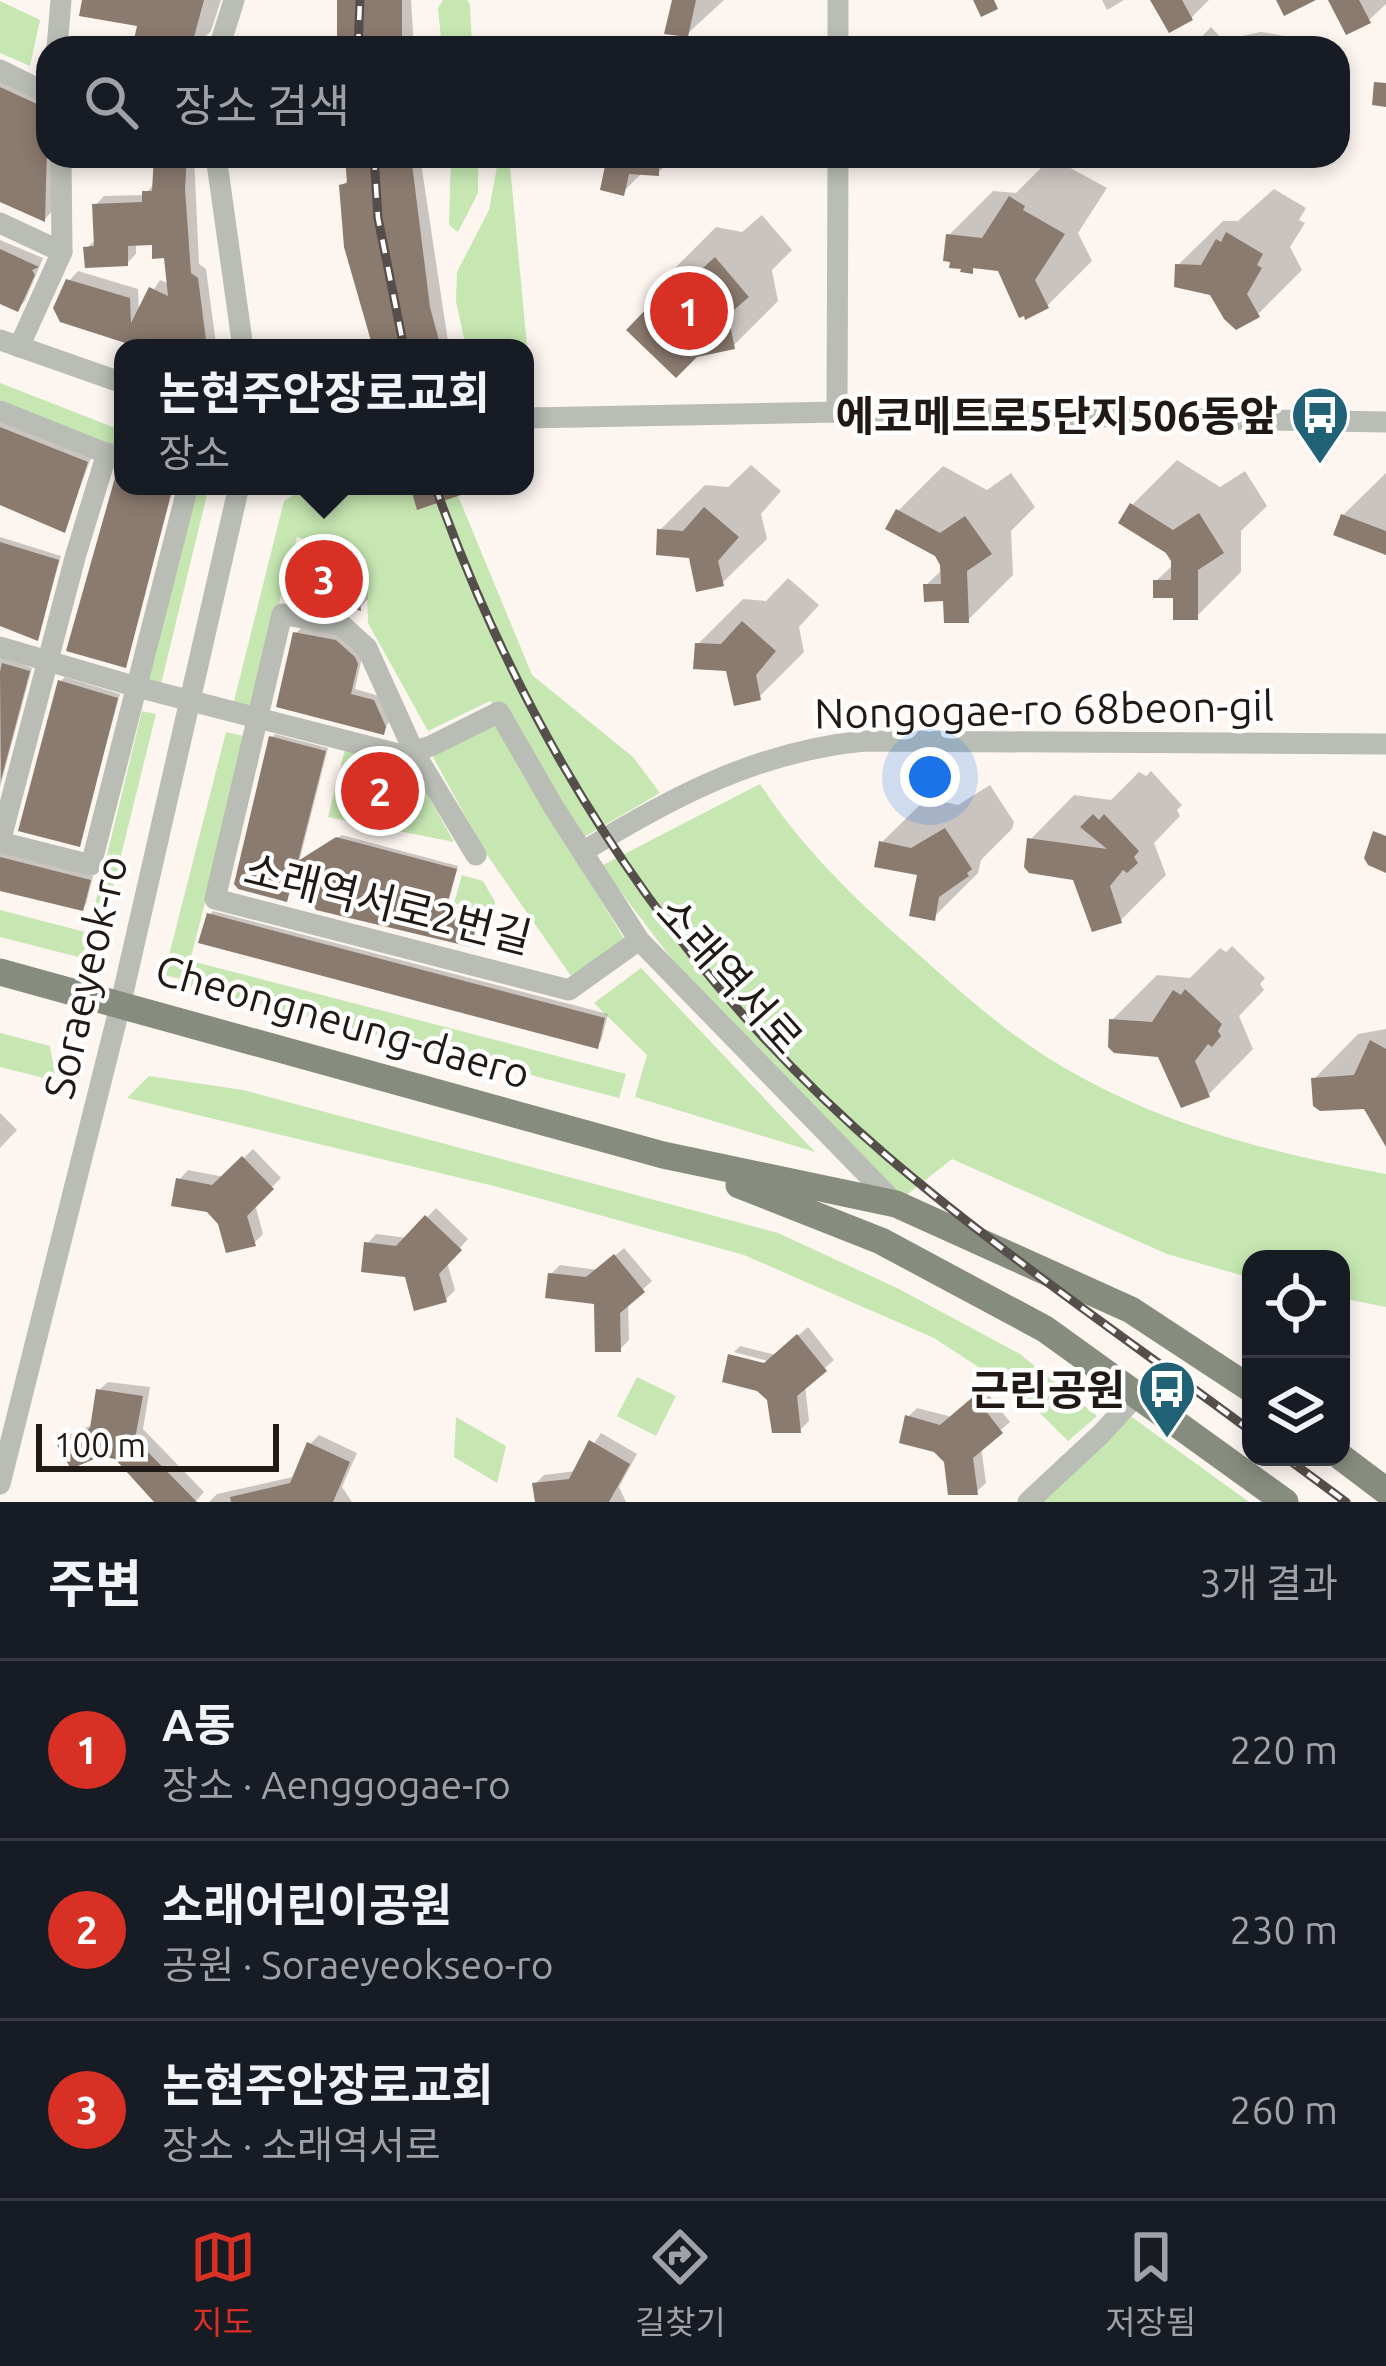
<!DOCTYPE html>
<html lang="ko">
<meta charset="utf-8">
<style>
body{margin:0;font-family:Ubuntu,"Noto Sans KR",sans-serif;background:#242831;color:#f1f3f6}
.controls{position:absolute;right:36px;bottom:36px;display:grid;overflow:hidden;border-radius:24px;box-shadow:0 6px 18px #0003}
.controls button{width:108px;height:108px;display:grid;place-items:center;padding:0;border:0;border-bottom:3px solid #363941;background:#171b24;color:#f1f3f6;font:60px sans-serif}
.scale{position:absolute;left:36px;bottom:30px;width:243px;box-sizing:border-box;padding-left:12px;border:6px solid #201915;border-top:0;font-size:33px;line-height:42px;white-space:nowrap;color:#201915;-webkit-text-stroke:9px #fff;paint-order:stroke}
.you{position:absolute;left:930px;top:777px;width:42px;height:42px;margin:-30px;border:9px solid #fff;border-radius:50%;background:#1a73e8;box-shadow:0 0 0 18px #1a73e833}
.badge{display:grid;place-items:center;width:78px;height:78px;border-radius:50%;background:#d93025;color:#fff;font-size:39px;font-weight:700}
.pin{position:absolute;translate:-50% -50%;border:6px solid #fff;box-shadow:0 3px 12px #0006}
.popup{position:absolute;left:114px;top:339px;width:420px;height:156px;box-sizing:border-box;display:grid;place-content:center;border-radius:24px;background:#171b24;filter:drop-shadow(0 3px 9px #0005);font-size:39px;white-space:nowrap;color:#9ea1a6}
.popup b{font-size:45px;color:#f1f3f6}
.popup::after{content:'';position:absolute;left:50%;top:100%;margin-left:-24px;border:24px solid transparent;border-top-color:#171b24}
.list{margin:0;padding:0;list-style:none}
h2{display:flex;justify-content:space-between;align-items:center;height:156px;margin:0;padding:0 48px;font-size:51px}
h2 small{font-size:39px;font-weight:400;color:#9ea1a6}
.list li{display:grid;grid-template-columns:78px 1fr auto;gap:36px;align-items:center;box-sizing:border-box;height:180px;padding:0 48px;border-top:3px solid #363941}
.list b{display:block;font-size:45px;white-space:nowrap}
.list p{margin:0;font-size:39px;white-space:nowrap;color:#9ea1a6}
.list em{font-size:39px;font-style:normal;color:#9ea1a6}
.icon{flex:none;width:66px;height:66px;fill:none;stroke:currentColor;stroke-width:2;stroke-linecap:round;stroke-linejoin:round}
.map{position:relative;flex:none;width:1386px;height:1502px;overflow:hidden}
.search{position:absolute;background:#171b24;box-shadow:0 6px 18px #0003;left:36px;right:36px;top:36px;height:132px;display:flex;align-items:center;gap:30px;box-sizing:border-box;padding:0 42px;border-radius:36px;color:#9ea1a6;font-size:45px}
.sheet{height:696px;background:#171b24}
nav{display:flex;justify-content:space-around;align-items:center;box-sizing:border-box;height:168px;border-top:3px solid #363941;background:#171b24;font-size:33px;color:#9ea1a6}
nav a{display:grid;justify-items:center;gap:6px}
nav .on{color:#d93025}
.map>svg:first-child{display:block}
.green{fill:#c6e7b2}
.shadow{fill:#0003}
.building{fill:#8b7a6e}
.lines{fill:none;stroke-linecap:round;stroke-linejoin:round}
.minor{stroke:#b9bdb5;stroke-width:21}
.major{stroke:#868c7e;stroke-width:27}
.rail-casing{stroke:#564e4a;stroke-width:9}
.rail{stroke:#fff;stroke-width:4.5;stroke-dasharray:14;stroke-linecap:butt}
.labels{text-anchor:middle;dominant-baseline:central;stroke-width:9;stroke-linejoin:round;paint-order:stroke}
.poi-label{font-size:42px;font-weight:bold;fill:#201915;stroke:#fff;text-anchor:end}
.street-label{font-size:42px;fill:#201915;stroke:#fff}
</style>
<div class="map">
<svg width="1386" height="1502" viewBox="0 0 1386 1502">
<rect width="100%" height="100%" fill="#fdf5f0"/>
<!-- green -->
<g class="green">
<polygon points="443,0 467,0 470,4 472,48 442,48 438,8"/>
<polygon points="0,1 40,20 30,66 0,53"/>
<polygon points="451,156 478,156 478,193 458,232 449,225"/>
<polygon points="499,156 509,156 530,377 525,381 525,348 466,348 456,301 457,272 489,210"/>
<polygon points="0,383 123,431 123,449 0,400"/>
<polygon points="195,486 209,486 161,684 148,680"/>
<polygon points="308,486 393,494 420,486 454,486 532,675 633,757 660,793 584,837 490,701 428,731 368,623 366,559 297,537 251,707 234,701 284,501"/>
<polygon points="142,711 156,714 103,928 90,925"/>
<polygon points="495,725 626,942 573,979 485,852 433,757"/>
<polygon points="226,732 248,737 185,980 164,975"/>
<polygon points="345,749 411,765 454,842 328,817"/>
<path d="M 760,784 C 800,845 853,898 908,945 C 955,987 1004,1032 1058,1064 C 1157,1124 1274,1154 1386,1174 L 1386,1307 L 1341,1298 L 1341,1259 L 1251,1259 L 1251,1278 L 1167,1254 L 952,1159 L 904,1197 L 823,1121 L 697,992 L 601,866 Z"/>
<polygon points="462,875 483,881 495,902 491,914 454,903"/>
<polygon points="0,910 89,933 82,958 0,937"/>
<polygon points="195,962 626,1074 619,1098 189,986"/>
<polygon points="641,968 815,1152 635,1097 647,1055 594,1003"/>
<polygon points="0,1033 50,1046 56,1081 0,1067"/>
<polygon points="149,1076 243,1090 778,1233 899,1289 1020,1354 1097,1416 1068,1441 1023,1396 934,1338 744,1255 494,1186 127,1098"/>
<polygon points="637,1377 676,1396 656,1436 617,1416"/>
<polygon points="1129,1415 1249,1502 1038,1502"/>
<polygon points="456,1417 506,1446 497,1483 454,1457"/>
</g>
<!-- shadow -->
<g class="shadow">
<polygon points="85,0 221,0 211,31 194,48 162,48 137,42 141,24"/>
<polygon points="340,0 411,0 414,48 340,48"/>
<polygon points="675,0 724,0 687,34"/>
<polygon points="1102,0 1124,0 1107,10"/>
<polygon points="1154,0 1209,0 1191,18"/>
<polygon points="1332,0 1386,0 1386,4 1369,20"/>
<polygon points="1211,27 1223,40 1261,32 1285,36 1304,48 1191,48"/>
<polygon points="0,72 48,96 48,156 54,156 53,210 45,219 0,197"/>
<polygon points="98,156 194,156 199,264 206,269 216,344 212,348 151,348 69,281 78,271 138,289 139,313 160,280 170,284 167,255 154,241 136,242 136,254 127,263 87,248 97,238 95,206 104,196 145,195 155,182 157,157 135,156 124,166 117,166 117,157"/>
<polygon points="348,156 420,156 449,348 375,348 342,186 350,178"/>
<polygon points="608,156 675,156 658,173 643,172 623,192"/>
<polygon points="1053,156 1061,156 1068,160 1065,165 1107,188 1078,233 1092,261 1047,306 1000,268 976,266 972,270 948,236 993,191 1016,193"/>
<polygon points="1274,189 1306,208 1299,220 1305,223 1290,247 1302,270 1258,314 1212,292 1178,265 1223,221 1238,221"/>
<polygon points="762,215 792,250 772,270 778,301 733,346 657,303 671,272 716,227 742,232"/>
<polygon points="0,240 43,258 25,301 18,308 0,300"/>
<polygon points="0,422 91,458 64,530 0,502"/>
<polygon points="1177,460 1220,487 1245,471 1267,506 1241,531 1241,572 1196,617 1156,581 1174,564 1132,505"/>
<polygon points="751,465 781,491 761,514 767,539 722,583 660,530 705,485 728,487"/>
<polygon points="943,466 987,490 1011,473 1035,507 1011,531 1013,575 968,620 926,585 943,569 943,564 898,511"/>
<polygon points="123,471 123,486 173,488 125,665 119,475"/>
<polygon points="1386,473 1386,552 1343,515"/>
<polygon points="0,537 61,556 37,638 0,623"/>
<polygon points="309,542 365,560 368,599 360,608 300,551"/>
<polygon points="788,578 819,605 799,627 804,652 759,697 698,644 743,599 766,601"/>
<polygon points="302,627 342,635 362,657 355,689 379,696 390,720 383,732 296,633"/>
<polygon points="0,656 32,668 0,787"/>
<polygon points="65,677 120,694 79,843 61,681"/>
<polygon points="275,734 328,748 299,862 342,835 458,866 448,904 481,913 470,944 297,868 286,899 271,738"/>
<polygon points="1151,771 1182,805 1177,810 1180,816 1154,843 1166,875 1121,920 1030,840 1074,795 1111,800 1139,772 1146,776"/>
<polygon points="990,785 1014,822 1012,829 981,860 978,873 934,917 920,873 882,842 927,798 958,805"/>
<polygon points="0,851 93,876 86,904 83,908 0,887"/>
<polygon points="213,911 608,1014 601,1041 597,1045 209,915"/>
<polygon points="1232,946 1265,978 1260,984 1264,990 1239,1016 1253,1049 1209,1094 1112,1020 1157,975 1190,978 1220,948 1226,952"/>
<polygon points="1386,1029 1386,1138 1366,1106 1314,1079 1358,1034"/>
<polygon points="0,1113 17,1130 0,1148"/>
<polygon points="253,1149 281,1178 255,1204 263,1234 254,1243 221,1223 179,1180 188,1170 224,1177"/>
<polygon points="436,1208 468,1239 447,1262 455,1290 445,1300 367,1244 376,1234 408,1238"/>
<polygon points="624,1248 652,1281 628,1303 629,1340 620,1349 597,1301 551,1274 560,1265 598,1270"/>
<polygon points="808,1327 834,1360 805,1385 809,1421 800,1430 774,1430 770,1399 759,1388 726,1379 731,1355 777,1370 779,1364 734,1352 740,1346 776,1355"/>
<polygon points="108,1382 150,1387 143,1429 204,1492 195,1502 116,1456 60,1444 69,1435 94,1424 98,1391"/>
<polygon points="984,1389 1010,1422 981,1447 986,1483 976,1492 908,1417 917,1408 952,1417"/>
<polygon points="601,1433 637,1454 619,1487 626,1502 538,1502 535,1484 544,1475 576,1471"/>
<polygon points="319,1435 357,1453 342,1487 352,1502 209,1502 217,1494 297,1476 310,1444"/>
</g>
<!-- building -->
<g class="building">
<polygon points="82,0 204,0 191,48 133,44 137,26 79,16"/>
<rect x="337" y="0" width="65" height="48"/>
<polygon points="672,0 696,0 688,37 664,34"/>
<polygon points="973,0 994,0 998,9 981,17"/>
<polygon points="1150,0 1182,0 1193,20 1169,33"/>
<polygon points="1276,0 1316,0 1284,16"/>
<polygon points="1328,0 1359,0 1371,23 1346,35"/>
<polygon points="1374,82 1386,83 1386,107 1372,105"/>
<polygon points="0,87 48,109 45,222 0,202"/>
<polygon points="154,156 187,156 185,189 191,273 198,278 207,348 141,348 60,322 53,308 66,279 130,298 131,323 149,287 168,296 164,258 152,259 152,245 128,246 128,266 85,268 83,247 94,246 92,204 142,202 142,191 152,191"/>
<polygon points="345,156 411,156 430,307 441,348 373,348 344,247 339,185 347,183"/>
<polygon points="607,156 659,156 659,176 629,174 624,196 600,190"/>
<polygon points="1009,196 1025,206 1023,210 1065,234 1035,280 1049,308 1025,320 1024,316 1019,318 998,271 973,268 973,274 960,272 961,269 949,268 950,262 943,261 946,234 982,238"/>
<polygon points="1226,232 1263,254 1257,265 1262,268 1247,294 1260,317 1236,330 1224,319 1210,295 1174,287 1175,264 1201,265 1216,239 1221,242"/>
<polygon points="0,249 39,267 32,270 35,275 18,312 0,304"/>
<polygon points="715,257 749,297 728,315 735,349 697,357 676,378 626,330 654,301 668,271 694,276"/>
<polygon points="0,427 88,462 65,533 0,505"/>
<polygon points="116,474 123,475 123,486 166,486 171,494 126,668 66,651"/>
<polygon points="410,486 481,486 481,488 417,510"/>
<polygon points="1130,503 1173,530 1199,513 1224,553 1198,570 1198,620 1173,620 1173,598 1153,598 1153,580 1171,580 1171,561 1166,553 1118,523"/>
<polygon points="704,507 739,537 718,561 724,586 696,592 689,558 656,555 657,529 683,531"/>
<polygon points="896,509 940,533 965,516 992,554 967,571 969,623 944,623 943,601 924,602 923,584 941,584 940,565 935,556 885,529"/>
<polygon points="1341,514 1386,531 1386,555 1333,535"/>
<polygon points="0,542 59,560 38,641 0,626"/>
<polygon points="297,549 357,568 361,611 287,589"/>
<polygon points="742,621 776,651 756,675 761,700 734,706 726,671 693,669 695,643 721,644"/>
<polygon points="293,632 336,640 355,657 358,664 351,694 374,700 386,727 384,735 276,707"/>
<polygon points="2,663 30,671 1,780 0,672"/>
<polygon points="58,680 118,698 80,847 18,831"/>
<polygon points="269,736 326,751 298,861 336,837 457,869 446,908 479,916 471,947 316,910 295,871 287,902 238,889 234,884"/>
<polygon points="1093,814 1099,820 1104,814 1139,851 1134,857 1138,863 1127,873 1123,870 1110,886 1122,923 1092,932 1073,880 1029,873 1024,867 1027,838 1107,849 1080,827"/>
<polygon points="945,828 972,869 967,873 969,876 939,897 935,921 909,916 917,875 874,867 879,841 911,848"/>
<polygon points="1373,831 1386,836 1386,873 1368,865 1364,858"/>
<polygon points="0,857 91,880 83,911 0,891"/>
<polygon points="207,913 605,1018 598,1049 198,943"/>
<polygon points="1185,989 1222,1024 1218,1031 1221,1036 1212,1047 1208,1044 1195,1061 1210,1097 1181,1108 1158,1057 1114,1053 1108,1047 1109,1019 1152,1022 1173,990 1181,995"/>
<polygon points="1370,1040 1386,1049 1386,1147 1364,1109 1320,1111 1313,1106 1311,1078 1354,1075"/>
<polygon points="242,1156 274,1189 247,1216 256,1246 226,1253 218,1224 207,1212 171,1206 176,1178 212,1185"/>
<polygon points="425,1215 462,1250 439,1274 447,1302 414,1311 405,1277 361,1272 364,1242 396,1246"/>
<polygon points="614,1254 645,1292 620,1313 621,1352 595,1352 594,1304 545,1298 548,1273 586,1277"/>
<polygon points="797,1334 827,1371 797,1396 801,1433 772,1433 767,1400 757,1391 722,1382 728,1354 764,1363"/>
<polygon points="96,1389 143,1396 135,1439 197,1502 154,1502 115,1459 101,1456 71,1469 56,1443 90,1428"/>
<polygon points="974,1396 1003,1433 973,1458 978,1495 948,1495 944,1462 934,1452 899,1443 905,1415 940,1425"/>
<polygon points="589,1440 630,1464 609,1502 535,1502 532,1483 569,1479"/>
<polygon points="307,1442 350,1462 333,1502 231,1502 230,1497 290,1483"/>
</g>
<g class="lines">
<!-- minor -->
<g class="minor">
<polyline points="57,48 61,0"/>
<polyline points="219,48 234,0"/>
<polyline points="838,48 838,0"/>
<polyline points="0,70 48,94"/>
<polyline points="216,156 243,348"/>
<polyline points="0,223 62,252"/>
<polyline points="0,340 123,383"/>
<polyline points="19,347 62,252 61,156"/>
<polyline points="0,411 123,460"/>
<polyline points="837,412 838,156"/>
<polyline points="525,418 837,412 1386,422"/>
<polyline points="107,453 76,554 0,842 91,865 188,486"/>
<polyline points="0,647 137,687 402,755 431,746 499,712 553,806 639,940 896,1204"/>
<path d="M 584,851 C 673,796 759,751 865,741 L 1386,744"/>
<polyline points="476,855 414,752 367,648 343,626 282,614 215,899 569,990 639,940"/>
<polyline points="0,1484 121,1002 239,486"/>
<polyline points="1028,1502 1101,1434 1137,1395"/>
</g>
<!-- major -->
<g class="major">
<polyline points="0,972 663,1155 896,1204 1131,1310 1251,1389"/>
<polyline points="739,1185 881,1241 1045,1329 1285,1502"/>
<polyline points="1341,1457 1386,1491"/>
</g>
<defs>
<g id="rail">
<polyline points="358,48 360,0"/>
<polyline points="374,156 378,218 404,348"/>
<path d="M 435,486 C 528,747 676,976 888,1157 C 1003,1255 1130,1341 1251,1431"/>
<polyline points="1285,1457 1346,1502"/>
</g>
</defs>
<!-- rail casing -->
<use href="#rail" class="rail-casing"/>
<!-- rail -->
<use href="#rail" class="rail"/>
</g>
<!-- icons -->
<defs>
<symbol id="bus-pin" viewBox="-11 -11 22 30"><path d="M0 17L-7.5 6A9.5 9.5 0 1 1 7.5 6Z" fill="#226277" stroke="#fff"/><path d="M-5-6H5V4H4V6H2V4H-2V6H-4V4H-5ZM-3.5-4V0h7V-4ZM-3.5 1.2v1.5H-2V1.2ZM2 1.2v1.5H3.5V1.2Z" fill="#fff"/></symbol>
</defs>
<g fill-rule="evenodd">
<use href="#bus-pin" x="1287" y="382" width="66" height="90"/>
<use href="#bus-pin" x="1134" y="1356" width="66" height="90"/>
</g>
<g class="labels">
<!-- poi labels -->
<g class="poi-label">
<text x="1278" y="415">에코메트로5단지506동앞</text>
<text x="1125" y="1389">근린공원</text>
</g>
<!-- street labels -->
<g class="street-label">
<text transform="translate(1044 709) rotate(-1)">Nongogae-ro 68beon-gil</text>
<text transform="translate(388 903) rotate(14)">소래역서로2번길</text>
<text transform="translate(730 975) rotate(48)">소래역서로</text>
<text transform="translate(85 977) rotate(-77)">Soraeyeok-ro</text>
<text transform="translate(343 1021) rotate(16)">Cheongneung-daero</text>
</g>
</g>
</svg>
<div class="controls">
<button><svg class="icon" aria-label="locate" viewBox="0 0 24 24"><circle cx="12" cy="12" r="6"/><path d="M12 2v4M12 18v4M2 12h4M18 12h4"/></svg></button>
<button><svg class="icon" aria-label="layers" viewBox="0 0 24 24"><path d="M12 4l9 5-9 5-9-5zM3 14l9 5 9-5"/></svg></button>
</div>
<div class="scale">100 m</div>
<div class="you"></div>
<div class="pin badge" style="left:689px;top:311px">1</div>
<div class="pin badge" style="left:380px;top:791px">2</div>
<div class="pin badge" style="left:324px;top:579px">3</div>
<div class="popup"><b>논현주안장로교회</b>장소</div>
<div class="search"><svg class="icon" aria-label="search" viewBox="0 0 24 24"><circle cx="10" cy="10" r="6"/><path d="M15 15l6 6"/></svg>장소 검색</div>
</div>
<section class="sheet">
<h2>주변<small>3개 결과</small></h2>
<ul class="list">
<li><span class="badge">1</span><div><b>A동</b><p>장소 · Aenggogae-ro</p></div><em>220 m</em></li>
<li><span class="badge">2</span><div><b>소래어린이공원</b><p>공원 · Soraeyeokseo-ro</p></div><em>230 m</em></li>
<li><span class="badge">3</span><div><b>논현주안장로교회</b><p>장소 · 소래역서로</p></div><em>260 m</em></li>
</ul>
</section>
<nav>
<a class="on"><svg class="icon" aria-label="map" viewBox="0 0 24 24"><path d="M3 6l6-2 6 2 6-2v14l-6 2-6-2-6 2zM9 4v14M15 6v14"/></svg>지도</a>
<a><svg class="icon" aria-label="directions" viewBox="0 0 24 24"><path d="M12 3l9 9-9 9-9-9zM9 14v-3h6M13 9l2 2-2 2"/></svg>길찾기</a>
<a><svg class="icon" aria-label="saved" viewBox="0 0 24 24"><path d="M7 4h10v16l-5-4-5 4z"/></svg>저장됨</a>
</nav>
